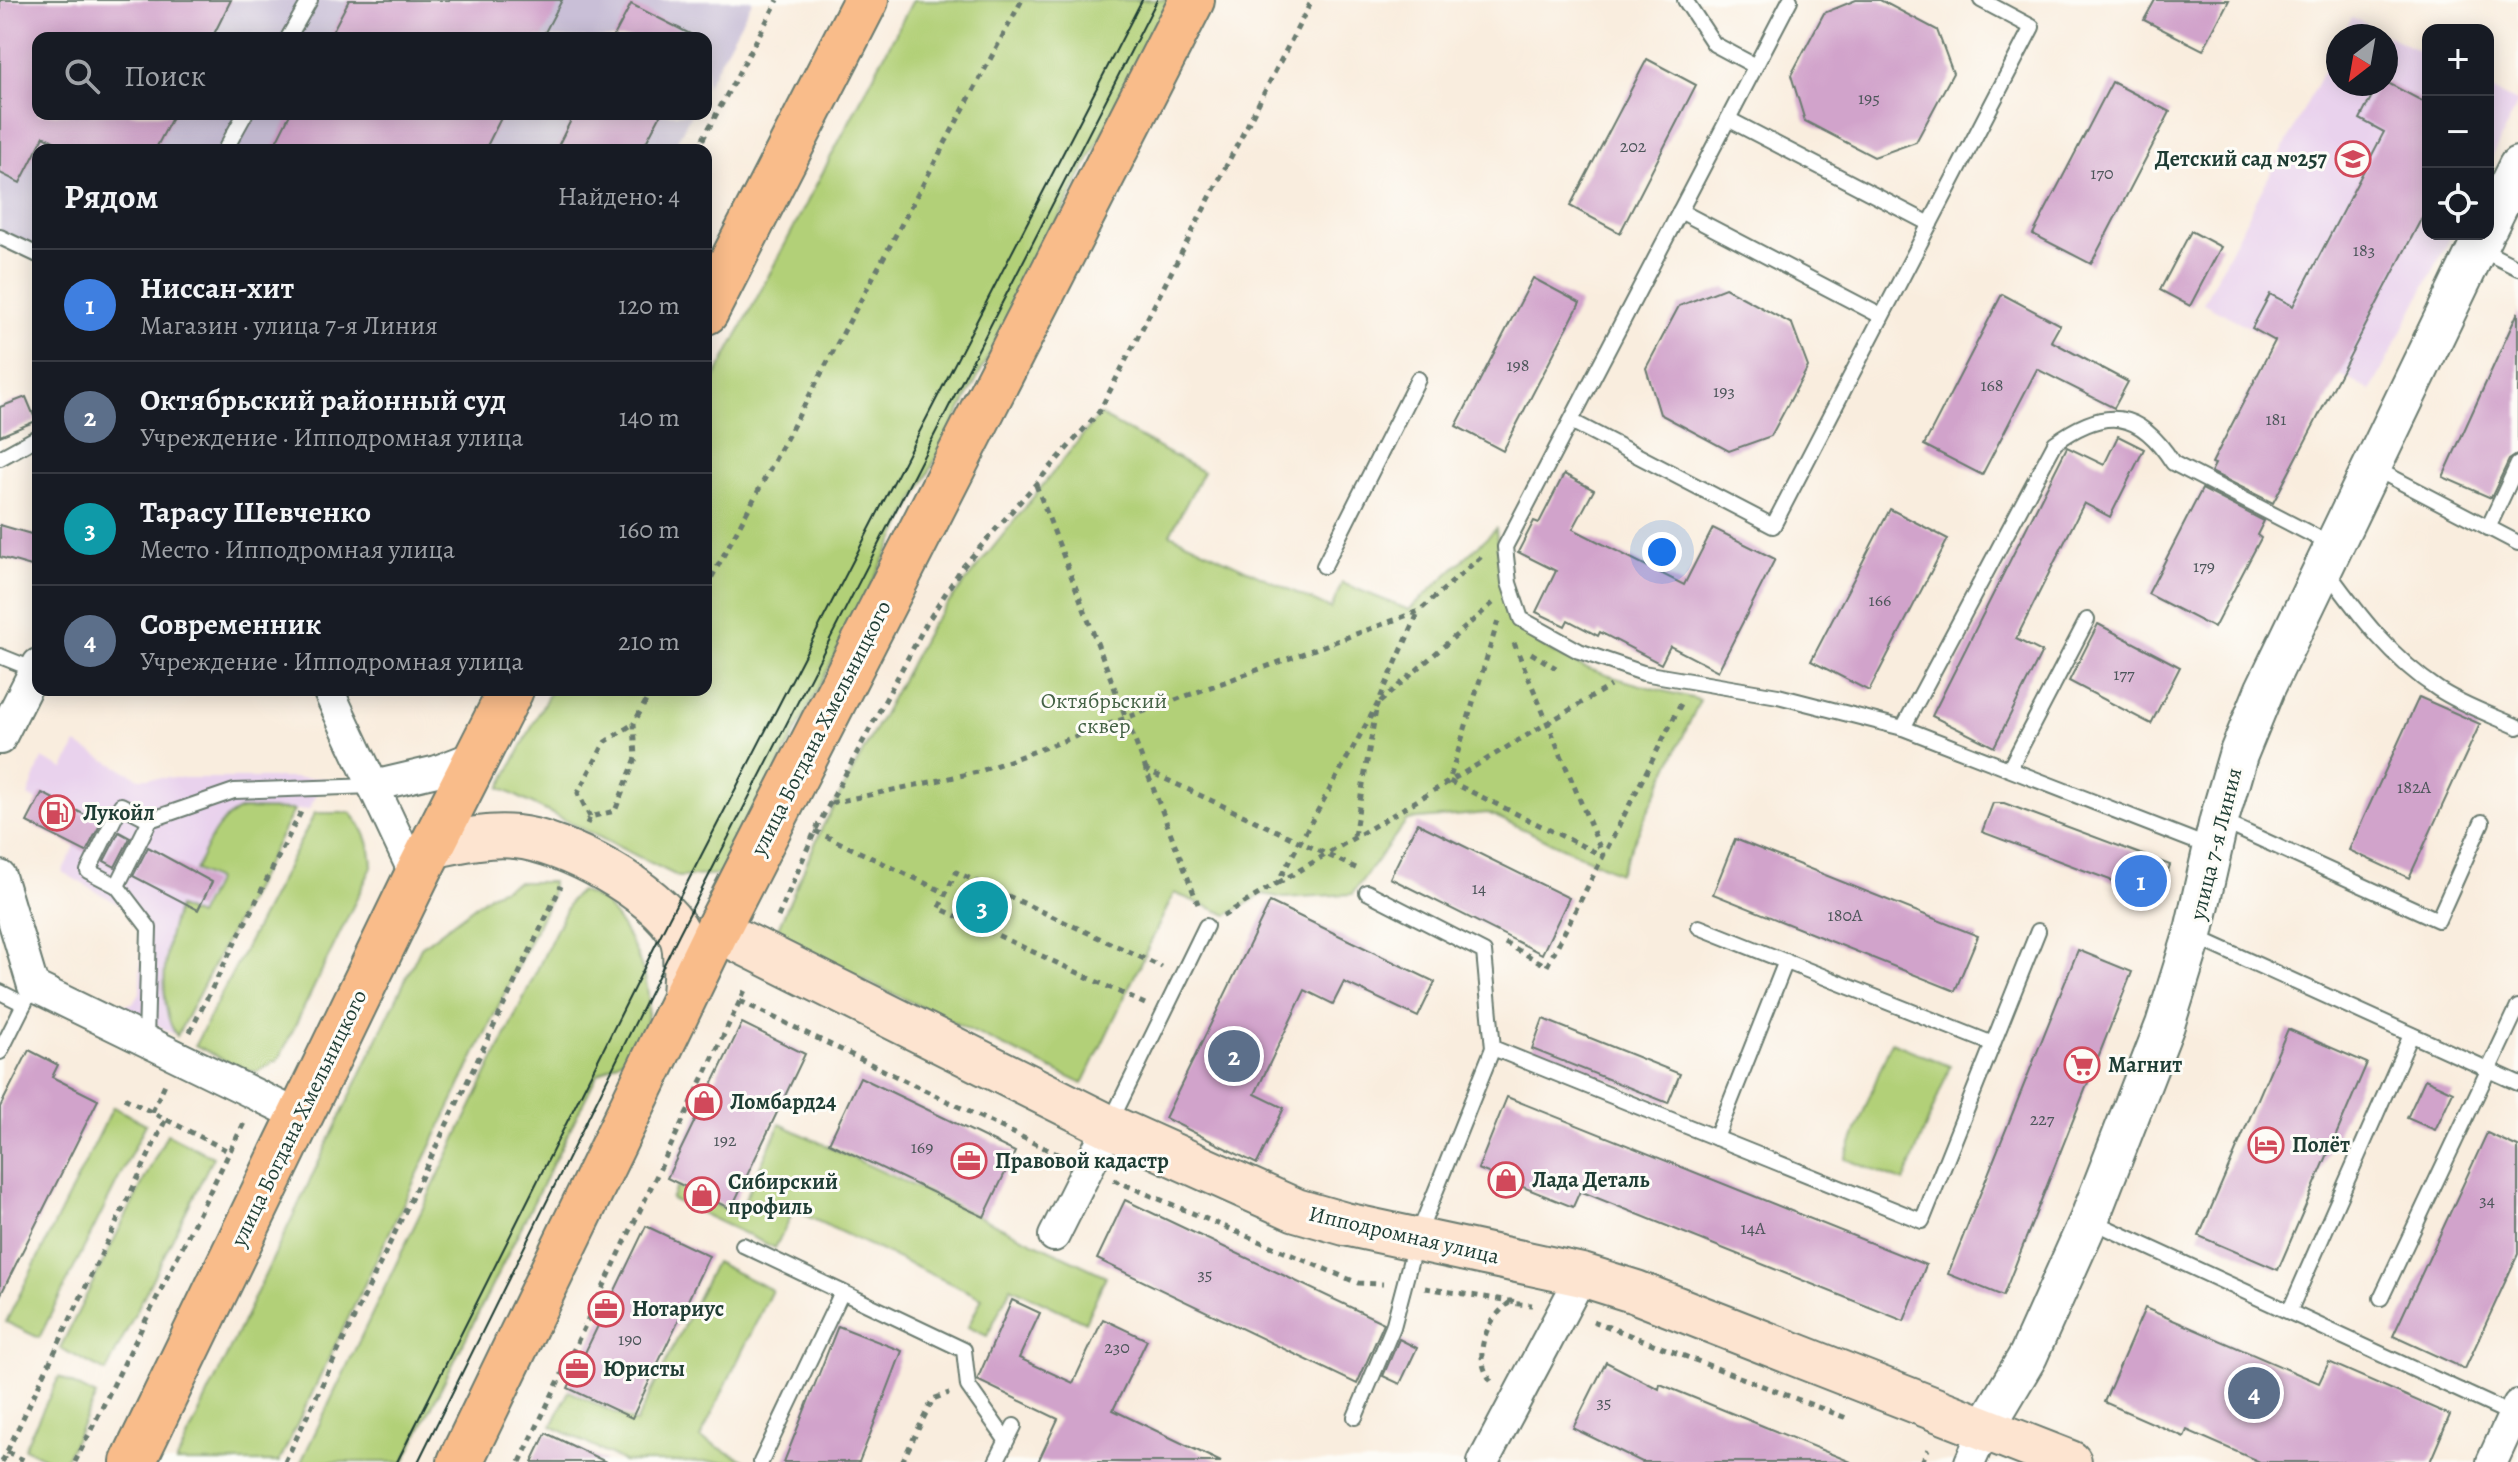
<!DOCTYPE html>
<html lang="ru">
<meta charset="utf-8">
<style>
body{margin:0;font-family:Alegreya,serif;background:#242831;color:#f1f3f6}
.controls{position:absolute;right:24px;top:24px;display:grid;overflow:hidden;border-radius:16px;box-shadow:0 4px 20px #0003}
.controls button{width:72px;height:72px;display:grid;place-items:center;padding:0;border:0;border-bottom:2px solid #363941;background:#171b24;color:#f1f3f6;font:40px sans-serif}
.compass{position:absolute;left:2326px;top:24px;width:72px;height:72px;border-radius:50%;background:#171b24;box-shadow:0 4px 20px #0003;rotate:211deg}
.you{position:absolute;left:1662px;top:552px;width:28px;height:28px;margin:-20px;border:6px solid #fff;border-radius:50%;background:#1a73e8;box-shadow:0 0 0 12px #1a73e833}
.badge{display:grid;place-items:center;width:52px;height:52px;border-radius:50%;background:#2563eb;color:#fff;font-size:26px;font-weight:700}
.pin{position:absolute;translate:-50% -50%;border:4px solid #fff;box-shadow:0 2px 8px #0006}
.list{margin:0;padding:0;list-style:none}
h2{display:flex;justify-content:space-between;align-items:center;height:104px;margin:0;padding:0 32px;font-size:34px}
h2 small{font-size:26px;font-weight:400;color:#9ea1a6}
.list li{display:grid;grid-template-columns:52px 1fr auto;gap:24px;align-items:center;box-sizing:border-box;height:112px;padding:0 32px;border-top:2px solid #363941}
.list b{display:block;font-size:30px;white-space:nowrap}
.list p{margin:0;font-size:26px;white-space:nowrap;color:#9ea1a6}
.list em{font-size:26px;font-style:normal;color:#9ea1a6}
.icon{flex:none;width:44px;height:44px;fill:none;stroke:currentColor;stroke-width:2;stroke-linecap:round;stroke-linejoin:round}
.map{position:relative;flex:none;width:2518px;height:1462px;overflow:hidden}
.search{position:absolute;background:#171b24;box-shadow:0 4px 20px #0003;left:32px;top:32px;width:680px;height:88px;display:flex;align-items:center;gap:20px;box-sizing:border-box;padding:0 28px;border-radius:16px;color:#9ea1a6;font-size:30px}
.panel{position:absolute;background:#171b24;box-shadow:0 4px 20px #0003;left:32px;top:144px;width:680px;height:552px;border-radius:16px}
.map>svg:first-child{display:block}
.built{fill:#e9d2ed}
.industrial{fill:#c9bfd7}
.green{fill:#b2d078;stroke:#688656;stroke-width:2}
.building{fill:#d1a3cb}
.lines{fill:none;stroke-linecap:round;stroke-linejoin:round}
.service-casing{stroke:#6b7b70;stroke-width:18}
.minor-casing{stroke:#6b7b70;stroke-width:34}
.tertiary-casing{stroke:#6b7b70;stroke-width:42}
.secondary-casing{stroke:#6b7b70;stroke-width:46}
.primary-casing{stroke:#6b7b70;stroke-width:48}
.path{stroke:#6b7b70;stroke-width:5;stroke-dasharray:6 6;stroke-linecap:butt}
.service{stroke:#fff;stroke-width:14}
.minor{stroke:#fff;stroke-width:30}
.tertiary{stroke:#fff;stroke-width:38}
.secondary{stroke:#fde4d0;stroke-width:42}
.primary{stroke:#f9bc8a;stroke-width:44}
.tram{stroke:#1f3d34;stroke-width:2}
.labels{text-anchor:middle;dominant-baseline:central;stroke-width:6;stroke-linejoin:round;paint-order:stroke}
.number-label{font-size:18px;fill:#4c565a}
.poi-label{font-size:22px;font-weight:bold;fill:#1f3d34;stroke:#fdfcf7;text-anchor:start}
.park-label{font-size:22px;fill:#446245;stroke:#fdfcf7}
.street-label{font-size:22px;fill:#1f3d34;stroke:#fdfcf7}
</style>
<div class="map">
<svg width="2518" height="1462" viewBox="0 0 2518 1462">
<rect width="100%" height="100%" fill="#fdfcf7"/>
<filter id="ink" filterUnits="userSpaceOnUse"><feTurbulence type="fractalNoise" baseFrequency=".0125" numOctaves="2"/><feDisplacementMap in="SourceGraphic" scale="16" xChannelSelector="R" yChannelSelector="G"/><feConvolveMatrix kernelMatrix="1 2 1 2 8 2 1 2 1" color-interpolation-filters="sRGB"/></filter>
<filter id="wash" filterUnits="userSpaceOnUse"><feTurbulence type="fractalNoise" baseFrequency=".006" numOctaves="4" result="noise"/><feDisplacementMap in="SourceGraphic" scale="32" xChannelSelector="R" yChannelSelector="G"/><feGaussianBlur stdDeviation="1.8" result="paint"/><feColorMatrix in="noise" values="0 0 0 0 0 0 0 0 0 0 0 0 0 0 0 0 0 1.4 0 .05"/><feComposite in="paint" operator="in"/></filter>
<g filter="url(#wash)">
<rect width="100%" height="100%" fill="#f9edde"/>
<!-- built -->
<g class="built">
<polygon points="2352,17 2428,56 2428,234 2452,234 2371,391 2203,303 2338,43 2338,84 2386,84 2386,36 2342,36"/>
<polygon points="2488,88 2518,103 2488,165"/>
<polygon points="76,744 139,778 326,778 309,809 294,810 177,1036 123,1005 133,1003 140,993 141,928 131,911 62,872 84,828 28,796 42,758 64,769"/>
</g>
<!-- industrial -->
<polygon class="industrial" points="0,0 753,0 706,87 706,38 38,38 38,114 691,114 672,150 38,150 38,258 0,246"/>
<!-- green -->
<g class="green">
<polygon points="913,0 1171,0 723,874 679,877 500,788 551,690 706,690 706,395"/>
<path d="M 1099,415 L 1203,472 L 1170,534 L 1331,609 L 1342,583 L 1409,610 L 1496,529 C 1499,561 1501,591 1516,620 C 1539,665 1653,688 1700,700 L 1619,873 L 1488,813 L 1407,820 L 1352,894 L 1284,898 L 1263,894 L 1228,915 L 1174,893 L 1083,1084 L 774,937 L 822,828 L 931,625 Z"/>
<path d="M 242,809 L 294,810 L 177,1036 C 156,1007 165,939 178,907 L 198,916 L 216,880 L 195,870 C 208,845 215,820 242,809 Z"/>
<path d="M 315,813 L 351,813 C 366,830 371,845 372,867 L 279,1059 L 256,1072 L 241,1069 L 195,1045 Z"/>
<polygon points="517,882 552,882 551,897 279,1462 176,1462 421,947 492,893"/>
<path d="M 580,891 C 589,895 601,899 607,906 C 635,941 663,997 640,1039 C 631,1056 613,1065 597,1075 L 404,1462 L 301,1462 L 571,899 Z"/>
<polygon points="1891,1042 1950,1066 1904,1182 1845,1159"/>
<polygon points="113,1107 146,1124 39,1338 6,1322"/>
<polygon points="780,1124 1106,1276 1085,1322 1011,1287 987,1336 968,1327 982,1298 794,1210 775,1248 671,1199 677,1187 738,1215"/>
<polygon points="167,1134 213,1157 106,1372 60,1348"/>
<polygon points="715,1262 772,1290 700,1438 747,1462 624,1462 552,1426 569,1391 636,1423"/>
<polygon points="59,1377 96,1396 64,1462 52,1462 24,1448"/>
</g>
<g id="blocks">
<!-- building -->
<g class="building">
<polygon points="0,0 231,0 212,38 38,38 38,114 174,114 155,150 71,150 44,136 20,183 0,173"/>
<polygon points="349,0 562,0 542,38 329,38"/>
<polygon points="1856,0 1880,0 1937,30 1953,73 1916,142 1874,157 1805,121 1791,75 1824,13"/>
<polygon points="2155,0 2229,0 2203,50 2144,20"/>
<polygon points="631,4 698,38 613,38"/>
<polygon points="1647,59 1696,85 1620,233 1570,206"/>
<polygon points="2112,82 2170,112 2091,264 2033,234"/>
<polygon points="2386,82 2428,104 2428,206 2273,503 2211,472 2215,464 2212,463 2275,341 2252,328 2270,294 2293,306 2384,132 2360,119 2378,84"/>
<polygon points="290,114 503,114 485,150 272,150"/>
<polygon points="574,114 661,114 642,150 556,150"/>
<polygon points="2191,231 2221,247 2190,306 2160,290"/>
<polygon points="1533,278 1580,303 1503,451 1456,426"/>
<polygon points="1725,288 1792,324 1808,367 1771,436 1729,451 1660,414 1646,368 1679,306"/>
<polygon points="2002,294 2060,325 2051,341 2128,382 2114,408 2037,369 1982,475 1924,445"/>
<polygon points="2518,312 2518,454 2509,460 2491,498 2443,477"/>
<polygon points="26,397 36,421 0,436 0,407"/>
<polygon points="2118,436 2144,449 2110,517 2084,503 2016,639 2042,652 1994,747 1932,716 2067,447 2104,465"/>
<polygon points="1564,474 1594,490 1573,529 1684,585 1713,528 1775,559 1718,671 1670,646 1661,664 1600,632 1598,636 1568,620 1565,626 1536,612 1556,571 1518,552 1534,521 1539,523"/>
<polygon points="2202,489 2264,521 2257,535 2261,538 2214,628 2148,594"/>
<polygon points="1890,509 1948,539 1869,691 1811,661"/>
<polygon points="0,525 38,536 38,568 0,557"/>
<polygon points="2098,624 2180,667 2151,724 2069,681"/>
<polygon points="2419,697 2480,724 2409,878 2349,850"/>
<polygon points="42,793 101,823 86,852 27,822"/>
<polygon points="1993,803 2004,803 2170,865 2158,898 1982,832"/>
<polygon points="1417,823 1569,898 1542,954 1390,878"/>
<polygon points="119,832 130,838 115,867 104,861"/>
<polygon points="1735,839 1978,936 1955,991 1713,894"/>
<polygon points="148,847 212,882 198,910 133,876"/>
<polygon points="1270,902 1435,982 1418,1017 1344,982 1333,1004 1305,990 1255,1094 1284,1108 1257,1164 1165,1118"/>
<polygon points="2078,950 2132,972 2003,1296 1948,1274"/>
<polygon points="1543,1019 1680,1074 1668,1103 1532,1049"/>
<polygon points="742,1023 805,1054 731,1209 667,1178"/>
<polygon points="2288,1029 2367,1063 2278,1270 2199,1236"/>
<polygon points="29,1050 58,1065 52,1077 98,1100 0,1296 0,1107"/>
<polygon points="860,1077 1015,1152 984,1217 829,1143"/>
<polygon points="2425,1079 2453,1092 2435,1130 2407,1118"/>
<polygon points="1507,1097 1926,1265 1904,1321 1580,1191 1573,1207 1478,1169"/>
<polygon points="2487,1133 2518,1147 2518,1254 2465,1369 2393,1336"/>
<polygon points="1125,1200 1384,1323 1357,1384 1097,1259"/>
<polygon points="646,1226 709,1256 632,1418 568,1388"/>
<polygon points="1012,1300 1040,1313 1019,1358 1073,1383 1103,1319 1147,1340 1113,1410 1221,1462 1038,1462 1058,1419 977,1380"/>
<polygon points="2145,1308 2319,1383 2329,1362 2450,1415 2430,1462 2260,1462 2187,1430 2184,1437 2104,1402"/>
<polygon points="838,1326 902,1351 871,1432 859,1462 784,1462"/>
<polygon points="1399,1339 1417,1348 1400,1384 1383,1376"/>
<polygon points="1606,1362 1659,1389 1660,1384 1851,1462 1642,1462 1573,1428"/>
<polygon points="546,1433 606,1462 532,1462"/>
</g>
</g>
</g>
<g filter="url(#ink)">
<use href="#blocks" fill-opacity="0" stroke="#6b7b70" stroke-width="2"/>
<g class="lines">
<defs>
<g id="service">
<polyline points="1685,0 1714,44 1755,66"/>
<polyline points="1790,0 1505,547 1509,583 1521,619 1579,651 1643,673 1778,696 1903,728 2212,848"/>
<polyline points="288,38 310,0"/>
<polyline points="1728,119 1930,224"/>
<polyline points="225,150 245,114"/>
<polyline points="1680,211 1881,316"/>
<polyline points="0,237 38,255"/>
<polyline points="2478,248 2518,268"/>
<polyline points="1571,421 1773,526 2032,27 1981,0"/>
<polyline points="0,458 38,437"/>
<polyline points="2374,468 2518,543"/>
<polyline points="2488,528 2518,464"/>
<polyline points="1324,566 1418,379"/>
<path d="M 2327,571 C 2359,615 2392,659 2438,689 C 2462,705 2492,715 2518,727"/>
<polyline points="0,656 35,670"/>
<path d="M 1903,728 L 2055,443 C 2104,407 2139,409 2173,463 L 2332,545"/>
<polyline points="2010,768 2087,620"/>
<polyline points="2219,820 2438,920 2482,822"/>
<polyline points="117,886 150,820 234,791 373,786"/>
<polyline points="1367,892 1484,952 1493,1048"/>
<polyline points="1699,927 1993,1044"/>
<polyline points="2194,936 2518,1083"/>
<polyline points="0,992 24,1004"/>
<polyline points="146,1040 149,928 117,886 88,871 121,805 150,820"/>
<polyline points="0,1052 33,986"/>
<polyline points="1110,1123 1206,926"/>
<polyline points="1716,1138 1786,961"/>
<polyline points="2092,1221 2513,1415"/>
<polyline points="743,1245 964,1350 968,1386 1006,1440"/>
<polyline points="2381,1298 2518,1007"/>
<polyline points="2290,1310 2411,1035"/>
<polyline points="1355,1417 1393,1327 1416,1240 1493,1048 1922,1221 2038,931"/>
<polyline points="761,1462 842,1292"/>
<polyline points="996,1462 1014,1426"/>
</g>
<g id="minor">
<polyline points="328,690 416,877"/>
<polyline points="0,739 38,664"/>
<polyline points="373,786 437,771 478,755"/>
<polyline points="0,876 33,986 300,1116"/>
<polyline points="1054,1236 1109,1126"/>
<polyline points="1483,1462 1582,1275"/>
<polyline points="1970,1462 1985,1428"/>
<polyline points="2492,1462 2518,1405"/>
</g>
<g id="tertiary">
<polyline points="2488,227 2518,166"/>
<polyline points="1985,1428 2028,1356 2089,1220 2165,1025 2193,935 2219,820 2238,755 2265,689 2484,234"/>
</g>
<g id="secondary">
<path d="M 431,847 C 459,841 487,834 516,837 C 563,841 658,891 680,935 C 688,951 683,983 683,1001"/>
<polyline points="717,930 1109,1126 1296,1210 1345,1224 1582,1275 1636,1292 2070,1462"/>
</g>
<g id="primary">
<polyline points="706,312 866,0"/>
<polyline points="133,1462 416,877 511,690"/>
<polyline points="460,1462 717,930 1192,0"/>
</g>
</defs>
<!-- service casing -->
<use href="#service" class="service-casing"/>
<!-- minor casing -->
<use href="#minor" class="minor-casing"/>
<!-- tertiary casing -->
<use href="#tertiary" class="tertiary-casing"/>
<!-- secondary casing -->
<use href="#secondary" class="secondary-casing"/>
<!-- primary casing -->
<use href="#primary" class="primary-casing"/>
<!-- path -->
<g class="path">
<polyline points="697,150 778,0"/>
<polyline points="1036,485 1198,904"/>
<polyline points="706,588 1022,0"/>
<polyline points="1498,621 1449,781 1603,856"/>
<polyline points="1514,643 1603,855"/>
<polyline points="1531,653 1556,668"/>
<polyline points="1380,702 1493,603"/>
<polyline points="1144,769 1360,870"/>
<polyline points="831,803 978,772 1419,611 1483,555"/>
<polyline points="590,817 578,793 605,742 633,724"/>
<polyline points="587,824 590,817 615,811 636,758 634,723 652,690"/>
<polyline points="815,831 946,893"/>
<polyline points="1354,836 1376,710"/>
<polyline points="1278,883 1610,686"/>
<polyline points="1223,916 1277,883 1377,705 1419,611"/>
<polyline points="778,917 815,831 926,624 961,569 1099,412 1312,0"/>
<polyline points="1505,943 1547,966 1683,700"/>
<polyline points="740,1001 1061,1156"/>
<polyline points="1145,1004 939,908 956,872 1162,967"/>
<polyline points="190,1032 301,812"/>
<polyline points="124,1098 230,1152"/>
<polyline points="152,1112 165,1084"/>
<polyline points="1114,1180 1358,1283 1383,1284"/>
<polyline points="1425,1288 1517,1302"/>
<polyline points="1593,1321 1849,1419"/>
<path d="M 1491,1381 C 1471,1354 1487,1320 1509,1303 L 1532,1305"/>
<polyline points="7,1452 28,1462"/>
<polyline points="2,1462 166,1119"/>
<polyline points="75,1462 245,1121"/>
<polyline points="285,1462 561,886"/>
<polyline points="520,1462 747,986"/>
<polyline points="902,1462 933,1399 949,1393"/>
<polyline points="1922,1462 1928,1449"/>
</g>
<!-- service -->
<use href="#service" class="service"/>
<!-- minor -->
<use href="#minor" class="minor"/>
<!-- tertiary -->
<use href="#tertiary" class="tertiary"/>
<!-- secondary -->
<use href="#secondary" class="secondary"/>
<!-- primary -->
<use href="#primary" class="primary"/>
<!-- tram -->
<g class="tram">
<polyline points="397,1462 669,918 1142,0"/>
<polyline points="418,1462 679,934 1157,0"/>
</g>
</g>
</g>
<!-- icons -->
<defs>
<symbol id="school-ring" viewBox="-11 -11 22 22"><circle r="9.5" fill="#fdfcf7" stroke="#d1495b" stroke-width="1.5"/><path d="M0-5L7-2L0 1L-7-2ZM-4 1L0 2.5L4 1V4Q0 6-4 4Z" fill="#d1495b"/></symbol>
<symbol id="fuel-ring" viewBox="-11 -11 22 22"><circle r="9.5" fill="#fdfcf7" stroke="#d1495b" stroke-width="1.5"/><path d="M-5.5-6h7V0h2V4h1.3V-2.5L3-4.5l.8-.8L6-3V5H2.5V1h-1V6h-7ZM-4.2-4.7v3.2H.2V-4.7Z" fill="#d1495b"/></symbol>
<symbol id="supermarket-ring" viewBox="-11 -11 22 22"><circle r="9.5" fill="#fdfcf7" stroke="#d1495b" stroke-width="1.5"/><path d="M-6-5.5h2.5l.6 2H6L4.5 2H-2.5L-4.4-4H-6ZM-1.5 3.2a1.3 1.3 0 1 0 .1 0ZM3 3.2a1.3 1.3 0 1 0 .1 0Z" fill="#d1495b"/></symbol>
<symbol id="shop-ring" viewBox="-11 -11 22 22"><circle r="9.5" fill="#fdfcf7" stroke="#d1495b" stroke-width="1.5"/><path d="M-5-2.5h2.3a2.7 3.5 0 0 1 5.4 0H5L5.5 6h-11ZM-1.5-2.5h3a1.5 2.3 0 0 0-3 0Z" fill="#d1495b"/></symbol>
<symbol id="hotel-ring" viewBox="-11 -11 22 22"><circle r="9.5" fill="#fdfcf7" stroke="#d1495b" stroke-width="1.5"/><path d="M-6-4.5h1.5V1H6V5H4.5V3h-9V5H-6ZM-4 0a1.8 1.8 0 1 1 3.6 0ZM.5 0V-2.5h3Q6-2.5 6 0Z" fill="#d1495b"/></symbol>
<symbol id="office-ring" viewBox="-11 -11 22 22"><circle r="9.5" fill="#fdfcf7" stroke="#d1495b" stroke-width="1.5"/><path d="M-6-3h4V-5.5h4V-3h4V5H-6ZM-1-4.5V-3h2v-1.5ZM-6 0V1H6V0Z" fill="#d1495b"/></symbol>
</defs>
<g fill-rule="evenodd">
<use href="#school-ring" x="2333" y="139" width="40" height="40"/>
<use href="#fuel-ring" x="37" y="793" width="40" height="40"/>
<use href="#supermarket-ring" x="2062" y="1045" width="40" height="40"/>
<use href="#shop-ring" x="684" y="1082" width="40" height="40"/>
<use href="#hotel-ring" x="2246" y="1125" width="40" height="40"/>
<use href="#office-ring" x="949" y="1141" width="40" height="40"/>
<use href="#shop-ring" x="1486" y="1160" width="40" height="40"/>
<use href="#shop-ring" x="682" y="1175" width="40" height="40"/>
<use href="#office-ring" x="586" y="1289" width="40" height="40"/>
<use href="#office-ring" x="557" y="1349" width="40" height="40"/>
</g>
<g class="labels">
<!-- number labels -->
<g class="number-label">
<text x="1869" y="98">195</text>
<text x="1633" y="146">202</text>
<text x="2102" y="173">170</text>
<text x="2364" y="250">183</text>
<text x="1518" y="365">198</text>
<text x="1992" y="385">168</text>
<text x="1724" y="391">193</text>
<text x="2276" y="419">181</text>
<text x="2204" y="566">179</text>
<text x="1880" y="600">166</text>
<text x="2124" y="674">177</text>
<text x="2414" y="787">182А</text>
<text x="1479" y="888">14</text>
<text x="1845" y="915">180А</text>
<text x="2042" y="1119">227</text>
<text x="725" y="1140">192</text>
<text x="922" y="1147">169</text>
<text x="2487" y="1200">34</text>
<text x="1753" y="1228">14А</text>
<text x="1205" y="1274">35</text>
<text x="630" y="1339">190</text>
<text x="1117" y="1347">230</text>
<text x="1604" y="1402">35</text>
</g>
<!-- poi labels -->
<g class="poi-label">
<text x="2327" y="159" text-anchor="end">Детский сад №257</text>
<text x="83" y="813">Лукойл</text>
<text x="2108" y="1065">Магнит</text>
<text x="730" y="1102">Ломбард24</text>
<text x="2292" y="1145">Полёт</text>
<text x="995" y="1161">Правовой кадастр</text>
<text x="1532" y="1180">Лада Деталь</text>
<text x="728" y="1182">Сибирский<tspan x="728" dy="25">профиль</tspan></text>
<text x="632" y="1309">Нотариус</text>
<text x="603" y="1369">Юристы</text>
</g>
<!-- park labels -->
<g class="park-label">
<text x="1104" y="701">Октябрьский<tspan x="1104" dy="25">сквер</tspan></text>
</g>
<!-- street labels -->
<g class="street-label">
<text transform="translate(821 728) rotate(-63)">улица Богдана Хмельницкого</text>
<text transform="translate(2216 844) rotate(-76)">улица 7-я Линия</text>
<text transform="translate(299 1118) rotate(-64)">улица Богдана Хмельницкого</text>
<text transform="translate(1404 1235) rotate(13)">Ипподромная улица</text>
</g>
</g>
</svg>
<div class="controls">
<button>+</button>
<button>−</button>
<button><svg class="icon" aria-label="locate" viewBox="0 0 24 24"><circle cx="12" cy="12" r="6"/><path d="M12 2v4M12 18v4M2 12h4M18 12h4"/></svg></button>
</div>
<svg class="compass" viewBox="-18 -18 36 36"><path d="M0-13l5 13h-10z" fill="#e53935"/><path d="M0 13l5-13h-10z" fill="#9ea1a6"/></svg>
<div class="you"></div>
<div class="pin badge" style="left:2141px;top:881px;background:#3f7fe0">1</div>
<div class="pin badge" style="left:1234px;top:1056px;background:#5c6f8a">2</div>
<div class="pin badge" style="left:982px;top:907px;background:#0f9aa8">3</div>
<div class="pin badge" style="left:2254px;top:1393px;background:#5c6f8a">4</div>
<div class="search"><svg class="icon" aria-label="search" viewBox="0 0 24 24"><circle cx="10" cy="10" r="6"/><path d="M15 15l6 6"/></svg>Поиск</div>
<section class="panel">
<h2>Рядом<small>Найдено: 4</small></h2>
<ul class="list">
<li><span class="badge" style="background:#3f7fe0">1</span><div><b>Ниссан-хит</b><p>Магазин · улица 7-я Линия</p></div><em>120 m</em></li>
<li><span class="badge" style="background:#5c6f8a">2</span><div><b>Октябрьский районный суд</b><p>Учреждение · Ипподромная улица</p></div><em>140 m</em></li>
<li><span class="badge" style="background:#0f9aa8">3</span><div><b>Тарасу Шевченко</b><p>Место · Ипподромная улица</p></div><em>160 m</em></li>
<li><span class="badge" style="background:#5c6f8a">4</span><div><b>Современник</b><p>Учреждение · Ипподромная улица</p></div><em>210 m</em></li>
</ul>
</section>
</div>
